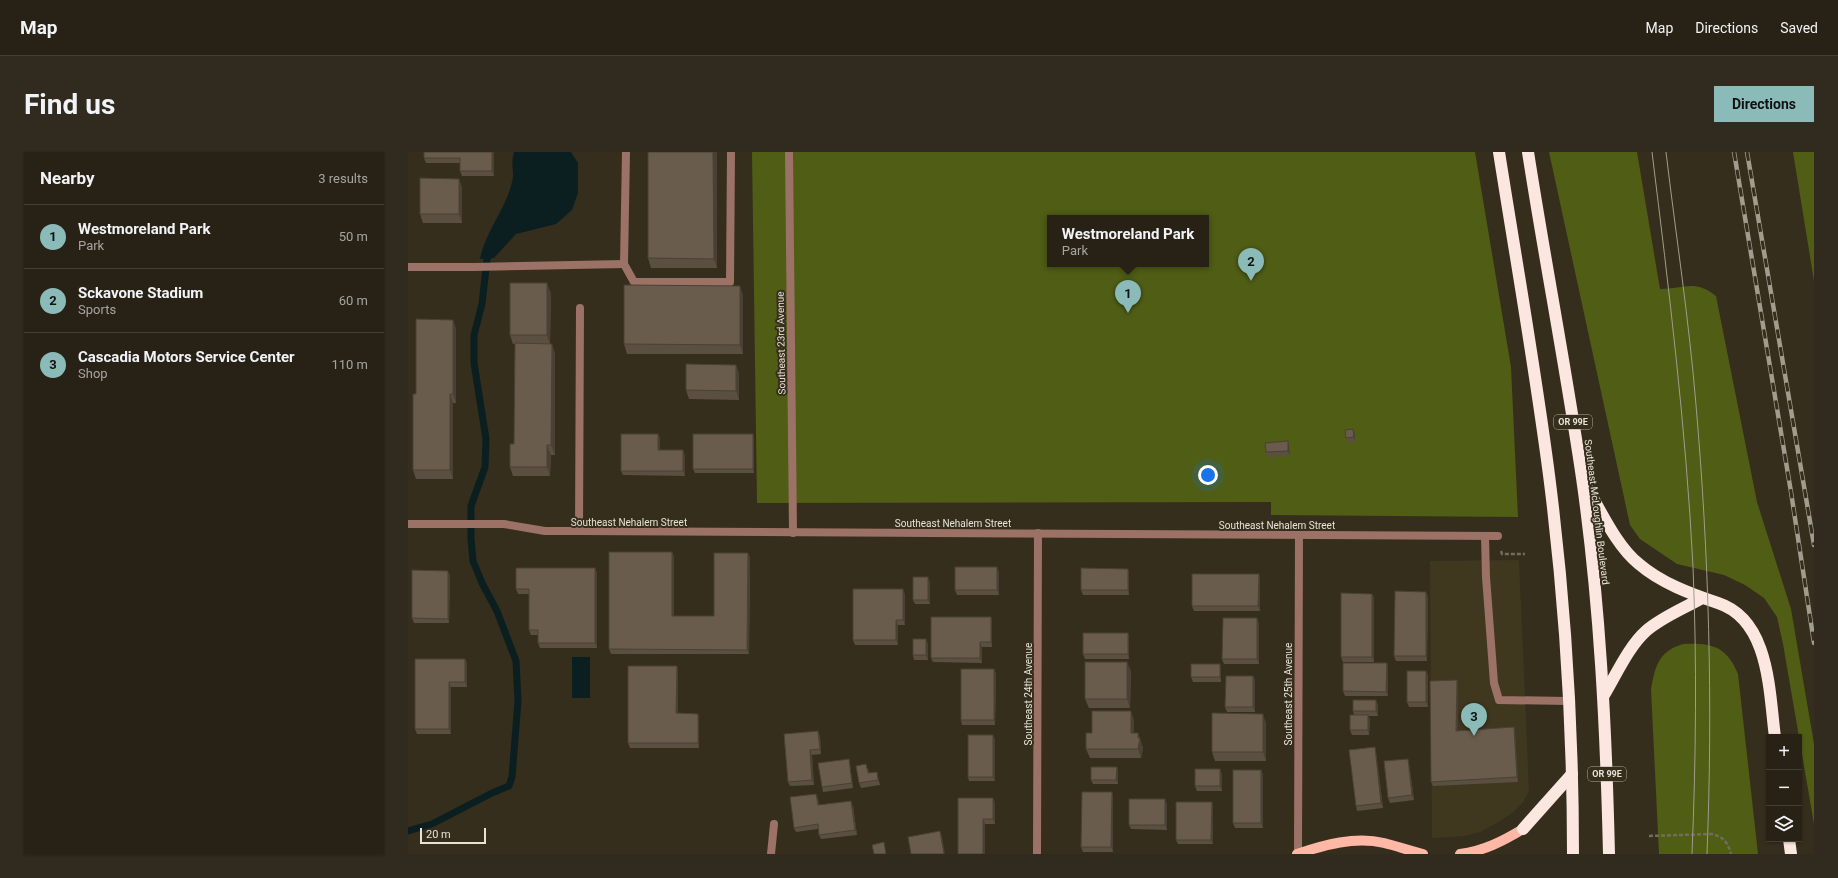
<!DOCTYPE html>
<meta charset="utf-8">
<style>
body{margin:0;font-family:Roboto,sans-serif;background:#302a1f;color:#f1f3f6}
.controls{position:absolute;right:12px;bottom:12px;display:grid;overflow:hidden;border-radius:0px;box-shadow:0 1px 3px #0004}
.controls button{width:36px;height:36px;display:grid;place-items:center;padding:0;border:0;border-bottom:1px solid #443f35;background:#282216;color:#f1f3f6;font:20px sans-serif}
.scale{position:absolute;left:12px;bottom:10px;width:66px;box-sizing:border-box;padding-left:4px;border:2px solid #e6e2d7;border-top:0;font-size:11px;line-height:14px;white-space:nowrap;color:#e6e2d7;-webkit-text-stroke:3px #352e1d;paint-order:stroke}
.you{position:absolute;left:800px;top:323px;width:14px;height:14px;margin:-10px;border:3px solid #fff;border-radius:50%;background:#1a73e8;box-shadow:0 0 0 6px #1a73e833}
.badge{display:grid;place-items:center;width:26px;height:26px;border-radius:50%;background:#8bbbb9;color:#111;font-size:13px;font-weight:700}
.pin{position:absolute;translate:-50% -33px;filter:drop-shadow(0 1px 2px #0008)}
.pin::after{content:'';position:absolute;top:21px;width:14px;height:12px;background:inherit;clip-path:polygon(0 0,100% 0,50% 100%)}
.popup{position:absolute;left:639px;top:63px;width:162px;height:52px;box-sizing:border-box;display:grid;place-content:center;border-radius:0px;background:#282216;filter:drop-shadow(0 1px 3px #0005);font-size:13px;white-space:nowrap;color:#a5a4a1}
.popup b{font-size:15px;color:#f1f3f6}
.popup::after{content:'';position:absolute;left:50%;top:100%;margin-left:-8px;border:8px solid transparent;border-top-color:#282216}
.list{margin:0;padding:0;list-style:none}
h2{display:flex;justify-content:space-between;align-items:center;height:52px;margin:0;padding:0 16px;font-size:17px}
h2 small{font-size:13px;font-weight:400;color:#a5a4a1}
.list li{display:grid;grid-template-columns:26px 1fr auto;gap:12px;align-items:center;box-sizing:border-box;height:64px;padding:0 16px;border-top:1px solid #443f35}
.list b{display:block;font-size:15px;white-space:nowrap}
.list p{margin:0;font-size:13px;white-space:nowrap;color:#a5a4a1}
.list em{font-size:13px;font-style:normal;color:#a5a4a1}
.icon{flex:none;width:22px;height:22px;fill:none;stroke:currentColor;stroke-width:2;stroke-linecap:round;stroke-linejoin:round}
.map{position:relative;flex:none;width:1406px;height:702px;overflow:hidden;border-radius:0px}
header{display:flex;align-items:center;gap:24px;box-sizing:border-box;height:56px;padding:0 20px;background:#282216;border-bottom:1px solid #443f35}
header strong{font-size:19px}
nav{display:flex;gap:22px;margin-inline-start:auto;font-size:14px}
.intro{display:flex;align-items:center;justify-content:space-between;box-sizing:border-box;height:96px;padding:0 24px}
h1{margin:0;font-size:28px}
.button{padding:10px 18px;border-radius:0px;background:#8bbbb9;color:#111;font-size:14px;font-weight:700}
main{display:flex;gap:24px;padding:0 24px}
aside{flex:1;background:#282216;border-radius:0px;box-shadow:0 1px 3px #0004}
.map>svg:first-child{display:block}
.built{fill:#40371f}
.green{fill:#4f5d15;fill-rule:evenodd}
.water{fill:#0b1f20}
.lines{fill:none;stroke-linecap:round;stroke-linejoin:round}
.stream{stroke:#0b1f20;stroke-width:7}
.path{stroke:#726c5d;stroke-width:2.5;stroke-dasharray:4 2;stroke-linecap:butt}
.lane{stroke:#9c7166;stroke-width:8}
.street{stroke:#9c7166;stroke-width:8}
.primary{stroke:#ffb8a5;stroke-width:10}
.highway{stroke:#fce6e0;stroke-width:12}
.tram{stroke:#a19c8e;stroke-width:1}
.rail-casing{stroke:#a19c8e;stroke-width:4.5}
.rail{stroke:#352e1d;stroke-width:3;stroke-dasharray:9;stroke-linecap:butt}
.wall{fill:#5a4f41}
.shaded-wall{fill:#4a4035}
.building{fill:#695c4c;stroke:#4a4035}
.labels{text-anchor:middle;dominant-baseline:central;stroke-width:4;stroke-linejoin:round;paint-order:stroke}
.shield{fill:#352e1d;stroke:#b1ac9f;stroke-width:1}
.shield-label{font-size:9px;font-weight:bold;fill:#e6e2d7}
.street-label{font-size:10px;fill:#e6e2d7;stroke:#352e1d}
</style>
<header>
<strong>Map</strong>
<nav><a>Map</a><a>Directions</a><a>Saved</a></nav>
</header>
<div class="intro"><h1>Find us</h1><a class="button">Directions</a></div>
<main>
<aside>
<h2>Nearby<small>3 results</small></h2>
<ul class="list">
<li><span class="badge">1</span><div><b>Westmoreland Park</b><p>Park</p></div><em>50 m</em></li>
<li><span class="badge">2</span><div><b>Sckavone Stadium</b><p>Sports</p></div><em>60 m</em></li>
<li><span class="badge">3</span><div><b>Cascadia Motors Service Center</b><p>Shop</p></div><em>110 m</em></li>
</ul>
</aside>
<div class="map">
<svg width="1406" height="702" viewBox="0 0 1406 702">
<rect width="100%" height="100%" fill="#352e1d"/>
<!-- built -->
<polygon class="built" points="1111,408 1121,639 1115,650 1104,661 1089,671 1072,680 1057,684 1024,686 1022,409"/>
<!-- green -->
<g class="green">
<path d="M 344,0 L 1067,0 L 1103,215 L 1110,365 L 863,363 L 863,350 L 349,351 ZM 642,66 L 798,66 L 798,112 L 642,112 Z"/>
<path d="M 1141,0 L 1229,0 L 1252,137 C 1277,137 1286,127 1308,144 L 1349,350 L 1383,457 L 1406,592 L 1406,672 L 1375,492 L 1369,465 L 1356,446 L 1337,433 L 1316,423 L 1269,412 L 1232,387 L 1222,373 Z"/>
<polygon points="1385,0 1406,0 1406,129"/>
<path d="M 1275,492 C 1304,491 1318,494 1330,522 L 1350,702 L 1251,702 L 1243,537 C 1247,514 1251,499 1275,492 Z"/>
</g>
<!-- water -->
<g class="water">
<path d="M 106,0 L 163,0 L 170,11 L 170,41 L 164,58 L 148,72 L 108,82 L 86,106 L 72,107 C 77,80 98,57 104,30 C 107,19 102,14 106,0 Z"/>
<rect x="164" y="505" width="18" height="41"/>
</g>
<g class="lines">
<!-- stream -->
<polyline class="stream" points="0,679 24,672 84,641 101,634 104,625 110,549 108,509 89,459 74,431 65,409 63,387 63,354 77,315 78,287 66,211 66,183 74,152 79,107 83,98"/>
<!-- path -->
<g class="path">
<polyline points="1093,399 1094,402 1117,402"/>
<path d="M 1241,684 L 1304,682 C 1316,685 1320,691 1323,702"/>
</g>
<!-- lane -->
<g class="lane">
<polyline points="218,0 216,112 226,130 322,130 323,0"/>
<polyline points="65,115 216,112"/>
<polyline points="171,379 172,156"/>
<polyline points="1077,384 1078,425 1086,531 1091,548 1160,549"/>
<polyline points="363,702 366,672"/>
</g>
<!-- street -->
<g class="street">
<polyline points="381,0 385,381"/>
<polyline points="0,115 65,115"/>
<polyline points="0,372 96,372 137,379 171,379 1090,384"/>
<polyline points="629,702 630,381"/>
<polyline points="890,702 891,383"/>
</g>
<!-- primary -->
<g class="primary">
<path d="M 889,702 C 916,693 947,684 976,691 C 989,694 1002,699 1015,702"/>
<path d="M 1052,702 C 1076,699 1095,689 1115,677"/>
</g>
<!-- highway -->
<g class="highway">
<path d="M 1091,0 C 1108,108 1127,215 1141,323 C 1157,448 1165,576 1165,702"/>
<path d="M 1120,0 C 1137,109 1158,217 1174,326 C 1192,451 1198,576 1201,702"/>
<path d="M 1177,332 C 1192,357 1208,394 1231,412 C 1253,431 1283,442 1310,451 C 1362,468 1361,540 1367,585"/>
<path d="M 1196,543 C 1208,523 1221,494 1238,479 C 1254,465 1275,457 1294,446"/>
<polyline points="1115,677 1164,622"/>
<polyline points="1381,687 1383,702"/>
</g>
<!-- tram -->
<g class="tram">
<path d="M 1244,0 C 1261,138 1278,276 1285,415 C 1289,511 1288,606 1284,702"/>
<path d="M 1258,0 C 1268,84 1281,168 1288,253 C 1301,403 1305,552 1299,702"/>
</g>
<defs>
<g id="rail">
<polyline points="1326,0 1383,340 1406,491"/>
<polyline points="1339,0 1406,393"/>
</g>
</defs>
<!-- rail casing -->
<use href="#rail" class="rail-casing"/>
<!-- rail -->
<use href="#rail" class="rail"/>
</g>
<!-- wall -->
<g class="wall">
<polygon points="86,0 86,24 54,24 52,19 52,11 18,11 16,6"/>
<polygon points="309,0 309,116 243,116 240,106"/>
<polygon points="51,27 54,36 54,71 15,71 12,62"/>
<polygon points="143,141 142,192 147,201 147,303 143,303 142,324 105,324 102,315 106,292 107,192 105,192 102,183"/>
<polygon points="335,143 335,202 219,202 216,192"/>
<polygon points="45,168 48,177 48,251 45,251 45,327 8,327 5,318 8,242"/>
<polygon points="328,213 331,222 331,248 281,247 278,238"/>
<polygon points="250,282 252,286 252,298 277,303 277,324 215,323 213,319"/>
<polygon points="947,282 947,290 939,290 938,286"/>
<polygon points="346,287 346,321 287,321 285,317"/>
<polygon points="881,294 882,304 859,305 858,300"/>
<polygon points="264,400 266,405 266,464 306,464 342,405 341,502 203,502 201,497"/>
<polygon points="187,416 189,421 189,496 132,496 130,491 130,483 123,483 121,478 121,442 110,442 108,437"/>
<polygon points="720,417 721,422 721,443 675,443 673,438"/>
<polygon points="591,420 591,443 549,443 547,438"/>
<polygon points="851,422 852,427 852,459 786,459 784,454"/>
<polygon points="42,423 41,471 6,471 4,466"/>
<polygon points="522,430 522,452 507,452 505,448"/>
<polygon points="497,442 497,473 490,473 490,493 447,493 445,488"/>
<polygon points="964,442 966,446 966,510 935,510 933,505"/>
<polygon points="1020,444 1019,509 988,509 986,504"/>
<polygon points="583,465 584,469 584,495 574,495 574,511 525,510 523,506"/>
<polygon points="851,471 851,512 816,512 814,507"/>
<polygon points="720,481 721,486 721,507 677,507 675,502"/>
<polygon points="520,492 520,508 506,508 505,503"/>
<polygon points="57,507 59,511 59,535 43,535 43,582 9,582 7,577"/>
<polygon points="980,515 980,544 937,544 935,539"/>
<polygon points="586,517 588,522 587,573 554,573 553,568"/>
<polygon points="813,517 813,530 785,530 783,525"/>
<polygon points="270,518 270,561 290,562 291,567 291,596 222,596 220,591"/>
<polygon points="723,519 722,556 681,556 677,547"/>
<polygon points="1018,519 1020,524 1020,555 1001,555 999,550"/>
<polygon points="845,524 847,528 847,560 819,560 817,555"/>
<polygon points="1050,532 1050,579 1106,575 1107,580 1110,630 1025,634 1023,630"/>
<polygon points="970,553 970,564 960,564 962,568 961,583 944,583 942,578 946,563 945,559"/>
<polygon points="726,568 726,581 730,581 735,596 733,606 682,606 678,597 684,581"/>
<polygon points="858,571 858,609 807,609 804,600"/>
<polygon points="376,582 412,584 413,602 404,603 406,633 382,634 380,630"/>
<polygon points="587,587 587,629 561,629 560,625"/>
<polygon points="967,595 968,600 975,656 949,659 948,654"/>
<polygon points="441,607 442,612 445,636 415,640 414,635"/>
<polygon points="1000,607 1001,611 1006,648 982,651 980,646"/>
<polygon points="460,616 461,621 469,620 470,625 472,633 453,636 451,631"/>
<polygon points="853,618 855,623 855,676 827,676 825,671"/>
<polygon points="710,619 710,632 685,632 683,628"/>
<polygon points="814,622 814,639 789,639 787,634"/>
<polygon points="704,640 705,645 705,700 675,700 673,695"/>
<polygon points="408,642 410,647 411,653 445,654 449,683 413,687 411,683 410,677 388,680 386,676"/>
<polygon points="587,650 587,672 577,672 577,702 550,702"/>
<polygon points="759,652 759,678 723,677 721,673"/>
<polygon points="805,654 805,692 770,692 768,688"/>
</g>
<!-- shaded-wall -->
<g class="shaded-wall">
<polygon points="84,0 86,0 86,24 84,19"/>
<polygon points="305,0 309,0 309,116 306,107"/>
<polygon points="51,27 54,36 54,71 51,62"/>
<polygon points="139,131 143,141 142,192 139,183"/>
<polygon points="332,134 335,143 335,202 332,193"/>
<polygon points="45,168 48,177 48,251 45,242"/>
<polygon points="144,192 147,201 147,303 143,293"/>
<polygon points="328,213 331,222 331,248 328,239"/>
<polygon points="42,242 45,251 45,327 42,318"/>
<polygon points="945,277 947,282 947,290 946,285"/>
<polygon points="250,282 252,286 252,303 250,298"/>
<polygon points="345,282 346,287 346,321 345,317"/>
<polygon points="880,289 881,294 882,304 880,299"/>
<polygon points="139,293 143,303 142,324 139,315"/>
<polygon points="275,298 277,303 277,324 275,319"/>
<polygon points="264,400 266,405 266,468 264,464"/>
<polygon points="340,401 342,405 341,502 339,498"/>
<polygon points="589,415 591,420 591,443 589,438"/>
<polygon points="187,416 189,421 189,496 187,491"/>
<polygon points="720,417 721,422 721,443 720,438"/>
<polygon points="40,419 42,423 41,471 40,467"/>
<polygon points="851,422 852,427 852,459 850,454"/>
<polygon points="520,425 522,430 522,452 520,448"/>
<polygon points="495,437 497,442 497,473 495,468"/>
<polygon points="1018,440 1020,444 1019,509 1018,504"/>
<polygon points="964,442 966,446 966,510 964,505"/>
<polygon points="583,465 584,469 584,495 583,490"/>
<polygon points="849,466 851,471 851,512 849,507"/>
<polygon points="488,468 490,473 490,493 488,488"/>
<polygon points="720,481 721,486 721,507 720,502"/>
<polygon points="518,487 520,492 520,508 518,503"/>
<polygon points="572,490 574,495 574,511 572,506"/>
<polygon points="57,507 59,511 59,535 57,530"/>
<polygon points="719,510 723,519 722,556 719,547"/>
<polygon points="979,511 980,515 980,544 978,540"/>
<polygon points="812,512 813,517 813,530 812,525"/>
<polygon points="269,514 270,518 270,566 268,561"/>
<polygon points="586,517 588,522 587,573 586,568"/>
<polygon points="1018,519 1020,524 1020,555 1018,550"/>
<polygon points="845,524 847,528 847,560 845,555"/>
<polygon points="1049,528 1050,532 1050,583 1048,579"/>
<polygon points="41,530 43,535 43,582 41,577"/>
<polygon points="968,548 970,553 970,564 968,559"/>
<polygon points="723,559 726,568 726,590 723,581"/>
<polygon points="290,562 291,567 291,596 290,591"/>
<polygon points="855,562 858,571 858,609 855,600"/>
<polygon points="960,563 962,568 961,583 960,578"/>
<polygon points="1106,575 1107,580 1110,630 1109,625"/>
<polygon points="410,579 412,584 413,602 412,597"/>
<polygon points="730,581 735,596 733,606 730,597"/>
<polygon points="585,583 587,587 587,629 585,625"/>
<polygon points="967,595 968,600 975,656 973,651"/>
<polygon points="402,598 404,603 406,633 404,628"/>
<polygon points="1000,607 1001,611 1006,648 1004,643"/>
<polygon points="709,615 710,619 710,632 708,628"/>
<polygon points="812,617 814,622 814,639 812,634"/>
<polygon points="853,618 855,623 855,676 853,671"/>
<polygon points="469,620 470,625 472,633 470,628"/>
<polygon points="704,640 705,645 705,700 703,695"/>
<polygon points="408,642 410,647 411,658 410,653"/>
<polygon points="585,646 587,650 587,672 585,667"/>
<polygon points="757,647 759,652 759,678 757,673"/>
<polygon points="443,649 445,654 449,683 447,678"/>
<polygon points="804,650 805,654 805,692 803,688"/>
<polygon points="575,667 577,672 577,702 575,702"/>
<polygon points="532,679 534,684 537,702 536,702"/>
</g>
<!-- building -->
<g class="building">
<polygon points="16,0 84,0 84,19 52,19 52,6 16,6"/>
<polygon points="240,0 305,0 306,107 240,106"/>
<polygon points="12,26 51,27 51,62 12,62"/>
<rect x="102" y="131" width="37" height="52"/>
<polygon points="216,133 332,134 332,193 216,192"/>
<polygon points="8,167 45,168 45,242 42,242 42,318 5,318 5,242 8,242"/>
<polygon points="107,191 144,192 143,293 139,293 139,315 102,315 102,292 106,292"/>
<polygon points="278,212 328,213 328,239 278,238"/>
<polygon points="945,277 946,285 938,286 937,278"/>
<polygon points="213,282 250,282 250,298 275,298 275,319 213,319"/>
<rect x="285" y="282" width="60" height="35"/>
<polygon points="880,289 880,299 858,300 857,291"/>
<polygon points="201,400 264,400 264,464 306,464 306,401 340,401 339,498 201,497"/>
<rect x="547" y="415" width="42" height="23"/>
<polygon points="108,416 187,416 187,491 130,491 130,478 121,478 121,437 108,437"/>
<polygon points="673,416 720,417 720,438 673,438"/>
<polygon points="4,418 40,419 40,467 4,466"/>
<polygon points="784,422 851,422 850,454 784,454"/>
<rect x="505" y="425" width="15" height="23"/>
<polygon points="445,437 495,437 495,468 488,468 488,488 445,488"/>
<polygon points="987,439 1018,440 1018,504 986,504"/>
<polygon points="933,441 964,442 964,505 933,505"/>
<polygon points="523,465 583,465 583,490 572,490 572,506 523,506"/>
<polygon points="815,466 849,466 849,507 814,507"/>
<rect x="675" y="481" width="45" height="21"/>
<rect x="505" y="487" width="13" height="16"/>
<polygon points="7,507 57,507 57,530 41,530 41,577 7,577"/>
<rect x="677" y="510" width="42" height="37"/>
<polygon points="935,511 979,511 978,540 935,539"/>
<rect x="783" y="512" width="29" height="13"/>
<polygon points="220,514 269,514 268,561 290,562 290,591 220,591"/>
<rect x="553" y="517" width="33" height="51"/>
<rect x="999" y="519" width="19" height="31"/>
<polygon points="818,524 845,524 845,555 817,555"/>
<polygon points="1049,528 1048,579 1106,575 1109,625 1023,630 1022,529"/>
<rect x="945" y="548" width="23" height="11"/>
<polygon points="684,559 723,559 723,581 730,581 730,586 732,586 730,597 678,597 678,581 684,581"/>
<polygon points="804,561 855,562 855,600 804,600"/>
<rect x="942" y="563" width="18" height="15"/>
<polygon points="410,579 412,597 402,598 404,628 380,630 376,582"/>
<rect x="560" y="583" width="25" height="42"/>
<polygon points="967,595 973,651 948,654 941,598"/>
<polygon points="441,607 444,631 414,635 410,611"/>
<polygon points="1000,607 1004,643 980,646 976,609"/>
<polygon points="458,612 460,621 469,620 470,628 451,631 448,614"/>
<polygon points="683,615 709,615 708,628 683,628"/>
<rect x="787" y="617" width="25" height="17"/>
<rect x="825" y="618" width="28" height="53"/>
<polygon points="674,640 704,640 703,695 673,695"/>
<polygon points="408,642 410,653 443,649 447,678 411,683 410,672 386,676 382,645"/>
<polygon points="550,646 585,646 585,667 575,667 575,702 550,702"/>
<rect x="721" y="647" width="36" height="26"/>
<polygon points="768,650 804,650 803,688 768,688"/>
<polygon points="532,679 536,702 503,702 500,685"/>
<polygon points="476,690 478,702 466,702 464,693"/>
</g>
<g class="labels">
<!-- shield labels -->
<g class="shield">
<rect x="1146" y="263" width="38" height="14" rx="3"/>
<rect x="1180" y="615" width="38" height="14" rx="3"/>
</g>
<g class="shield-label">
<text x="1165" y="270">OR 99E</text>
<text x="1199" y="622">OR 99E</text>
</g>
<!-- street labels -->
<g class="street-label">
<text transform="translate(373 191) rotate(-91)">Southeast 23rd Avenue</text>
<text transform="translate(1189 360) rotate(83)">Southeast McLoughlin Boulevard</text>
<text x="221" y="370">Southeast Nehalem Street</text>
<text x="545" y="371">Southeast Nehalem Street</text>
<text x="869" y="373">Southeast Nehalem Street</text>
<text transform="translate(620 542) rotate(-90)">Southeast 24th Avenue</text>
<text transform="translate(880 542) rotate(-90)">Southeast 25th Avenue</text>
</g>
</g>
</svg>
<div class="controls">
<button>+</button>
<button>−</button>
<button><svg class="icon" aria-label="layers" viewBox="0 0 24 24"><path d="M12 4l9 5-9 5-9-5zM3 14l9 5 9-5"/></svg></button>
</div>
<div class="scale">20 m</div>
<div class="you"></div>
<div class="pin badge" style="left:720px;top:161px">1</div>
<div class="popup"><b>Westmoreland Park</b>Park</div>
<div class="pin badge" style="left:843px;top:129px">2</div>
<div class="pin badge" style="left:1066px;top:584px">3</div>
</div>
</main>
